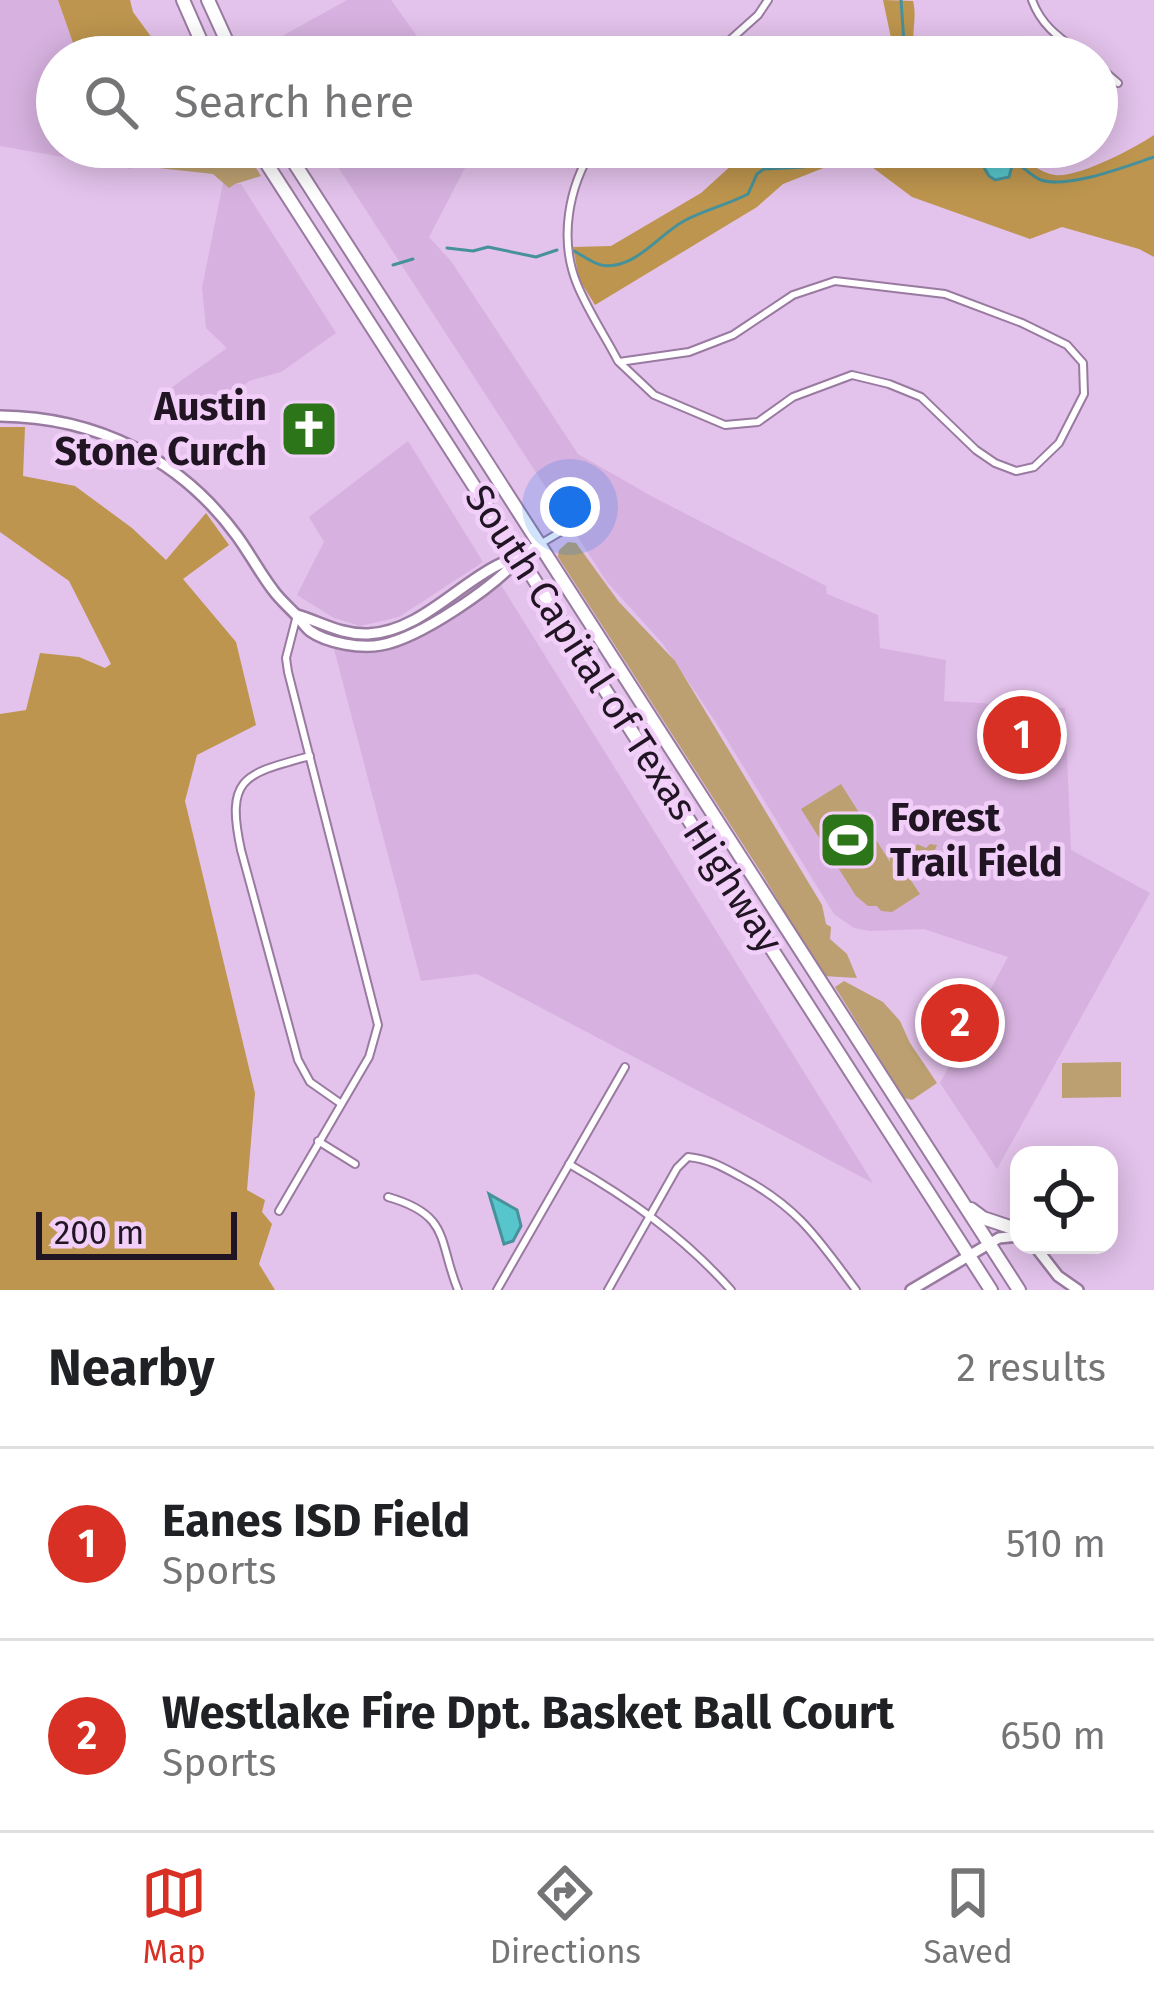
<!DOCTYPE html>
<style>
body{margin:0;font-family:"Fira Sans",sans-serif;background:#f2f2f2;color:#202124}
.controls{position:absolute;right:36px;bottom:36px;display:grid;overflow:hidden;border-radius:24px;box-shadow:0 6px 30px #0003}
.controls button{width:108px;height:108px;display:grid;place-items:center;padding:0;border:0;border-bottom:3px solid #e0e0e0;background:#fff;color:#202124;font:60px sans-serif}
.scale{position:absolute;left:36px;bottom:30px;width:201px;box-sizing:border-box;padding-left:12px;border:6px solid #211524;border-top:0;font-size:33px;line-height:42px;white-space:nowrap;color:#211524;-webkit-text-stroke:9px #f1cff8;paint-order:stroke}
.you{position:absolute;left:570px;top:507px;width:42px;height:42px;margin:-30px;border:9px solid #fff;border-radius:50%;background:#1a73e8;box-shadow:0 0 0 18px #1a73e833}
.badge{display:grid;place-items:center;width:78px;height:78px;border-radius:50%;background:#d93025;color:#fff;font-size:39px;font-weight:700}
.pin{position:absolute;translate:-50% -50%;border:6px solid #fff;box-shadow:0 3px 12px #0006}
.list{margin:0;padding:0;list-style:none}
h2{display:flex;justify-content:space-between;align-items:center;height:156px;margin:0;padding:0 48px;font-size:51px}
h2 small{font-size:39px;font-weight:400;color:#757577}
.list li{display:grid;grid-template-columns:78px 1fr auto;gap:36px;align-items:center;box-sizing:border-box;height:192px;padding:0 48px;border-top:3px solid #e0e0e0}
.list b{display:block;font-size:45px;white-space:nowrap}
.list p{margin:0;font-size:39px;white-space:nowrap;color:#757577}
.list em{font-size:39px;font-style:normal;color:#757577}
.icon{flex:none;width:66px;height:66px;fill:none;stroke:currentColor;stroke-width:2;stroke-linecap:round;stroke-linejoin:round}
.map{position:relative;flex:none;width:1154px;height:1290px;overflow:hidden}
.search{position:absolute;background:#fff;box-shadow:0 6px 30px #0003;left:36px;right:36px;top:36px;height:132px;display:flex;align-items:center;gap:30px;box-sizing:border-box;padding:0 42px;border-radius:66px;color:#757577;font-size:45px}
.sheet{height:540px;background:#fff}
nav{display:flex;justify-content:space-around;align-items:center;box-sizing:border-box;height:168px;border-top:3px solid #e0e0e0;background:#fff;font-size:33px;color:#757577}
nav a{display:grid;justify-items:center;gap:6px}
nav .on{color:#d93025}
.map>svg:first-child{display:block}
.built{fill:#d7b2e0}
.green{fill:#bca071}
.forest{fill:#bd954e}
.water{fill:#57c6cc;stroke:#47919a;stroke-width:3}
.lines{fill:none;stroke-linecap:round;stroke-linejoin:round}
.stream{stroke:#47919a;stroke-width:3}
.street-casing{stroke:#997aa0;stroke-width:10}
.secondary-casing{stroke:#997aa0;stroke-width:14}
.highway-casing{stroke:#997aa0;stroke-width:16}
.street{stroke:#fff;stroke-width:6}
.secondary{stroke:#fff;stroke-width:9}
.highway{stroke:#fff;stroke-width:12}
.labels{text-anchor:middle;dominant-baseline:central;stroke-width:9;stroke-linejoin:round;paint-order:stroke}
.poi-label{font-size:39px;font-weight:bold;fill:#211524;stroke:#f1cff8;text-anchor:end}
.street-label{font-size:39px;fill:#211524;stroke:#f1cff8}
</style>
<div class="map">
<svg width="1154" height="1290" viewBox="0 0 1154 1290">
<rect width="100%" height="100%" fill="#e3c2eb"/>
<!-- built -->
<g class="built">
<polygon points="0,0 58,0 78,57 57,57 57,147 135,147 132,169 0,146"/>
<polygon points="347,0 391,0 432,57 275,57 268,44"/>
<polygon points="470,37 512,57 438,57"/>
<polygon points="325,147 476,147 429,237 451,261 578,454 653,497 826,586 827,594 878,615 880,648 946,660 944,701 1065,708 1071,850 1150,893 997,1169 940,1083 1008,957 924,929 870,931 854,928 834,914 719,727 663,644 607,582"/>
<polygon points="223,183 241,184 336,333 281,372 249,381 202,419 168,390 227,348 206,328 202,288"/>
<polygon points="408,441 483,562 399,617 360,626 334,618 297,595 324,542 309,517"/>
<polygon points="501,585 873,1183 477,974 421,981 333,645 370,650 390,648 410,641"/>
</g>
<!-- green -->
<g class="green">
<polygon points="129,147 243,147 261,176 235,184 229,188 213,174 140,166"/>
<polygon points="568,542 576,543 619,602 675,661 822,905 826,924 831,927 830,939 847,954 857,978 823,976 764,877 558,557 559,550"/>
<rect x="985" y="717" width="75" height="36"/>
<polygon points="841,784 890,862 890,857 894,854 899,857 903,850 913,853 917,844 926,848 930,844 937,845 925,876 892,864 899,877 908,876 920,894 892,912 881,911 877,906 868,906 856,896 801,809"/>
<polygon points="844,981 883,1002 900,1021 910,1043 937,1083 912,1100 904,1098 835,987"/>
<polygon points="1121,1062 1121,1097 1062,1098 1062,1063"/>
</g>
<!-- forest -->
<g class="forest">
<polygon points="58,0 130,0 133,12 166,57 78,57"/>
<path d="M 883,0 L 913,1 C 918,20 909,39 916,57 L 895,57 Z"/>
<path d="M 1154,135 L 1154,257 L 1139,249 L 1062,227 L 1030,239 L 912,197 L 868,164 L 836,163 L 783,184 L 757,207 L 595,305 L 579,279 L 573,247 L 611,246 L 701,193 L 734,163 L 774,147 L 922,147 L 934,159 L 947,147 L 972,147 L 1004,180 L 1012,165 L 1011,155 C 1026,159 1040,173 1055,175 C 1078,178 1135,148 1154,135 Z"/>
<polygon points="0,427 25,427 23,476 75,486 132,528 166,560 206,513 229,545 183,579 236,642 256,725 197,755 185,801 255,1093 247,1190 265,1200 262,1212 272,1224 259,1264 275,1290 0,1290 0,714 26,710 40,653 79,657 105,668 111,664 69,581 0,532"/>
</g>
<!-- water -->
<g class="water">
<polygon points="972,147 1002,149 1011,155 1012,166 1009,177 995,180 989,176"/>
<polygon points="489,1194 517,1210 521,1226 513,1241 504,1244"/>
</g>
<g class="lines">
<!-- stream -->
<g class="stream">
<polyline points="901,0 905,57"/>
<path d="M 1008,161 C 1023,163 1028,175 1041,180 C 1068,189 1127,166 1154,157"/>
<polyline points="447,248 473,251 488,247 536,257 557,250"/>
<path d="M 574,251 C 582,255 592,263 601,265 C 634,271 658,235 684,221 C 704,210 727,205 748,194 L 757,174 L 764,169 L 804,167 L 806,156 L 824,147"/>
<polyline points="393,265 413,259"/>
</g>
<defs>
<g id="street">
<path d="M 1032,0 C 1042,28 1063,40 1086,57"/>
<polyline points="711,57 758,15 768,0"/>
<polyline points="1097,65 1118,83"/>
<path d="M 594,147 C 568,187 559,240 577,284 C 588,311 605,336 618,361"/>
<polygon points="835,281 945,294 1022,323 1067,345 1083,363 1084,394 1059,443 1034,467 1016,471 995,463 976,450 921,397 889,384 852,375 793,397 758,422 725,425 654,395 619,362 689,352 733,335 793,295"/>
<polyline points="540,544 591,514"/>
<path d="M 310,756 C 245,774 225,776 241,850 L 298,1060 L 310,1082 L 340,1103"/>
<polyline points="318,1141 355,1164"/>
<path d="M 569,1164 C 630,1199 684,1237 731,1290"/>
<path d="M 388,1197 C 451,1215 438,1241 458,1290"/>
<polyline points="279,1211 369,1057 378,1025 288,672 286,658 296,619"/>
<polyline points="497,1290 625,1067"/>
<path d="M 608,1290 L 677,1168 L 688,1157 C 709,1159 723,1167 741,1177 C 799,1208 818,1239 856,1290"/>
</g>
<g id="secondary">
<path d="M 0,416 C 96,417 180,458 237,536 C 250,554 260,573 273,590 C 280,600 290,608 298,617 C 301,621 306,628 310,631 C 327,643 361,649 381,645 C 420,638 494,587 520,557"/>
<path d="M 297,615 C 321,622 341,635 368,634 C 418,632 456,586 498,565 C 513,558 526,553 540,544"/>
<polyline points="1034,1245 1058,1276 1078,1290"/>
<polyline points="911,1290 999,1238 1019,1236"/>
</g>
<g id="highway">
<polyline points="183,0 208,57"/>
<polyline points="208,0 234,57"/>
<polyline points="256,147 991,1290"/>
<polyline points="284,147 1019,1290"/>
<polyline points="971,1209 983,1218 1019,1230"/>
<polyline points="1034,1245 1034,1246"/>
</g>
</defs>
<!-- street casing -->
<use href="#street" class="street-casing"/>
<!-- secondary casing -->
<use href="#secondary" class="secondary-casing"/>
<!-- highway casing -->
<use href="#highway" class="highway-casing"/>
<!-- street -->
<use href="#street" class="street"/>
<!-- secondary -->
<use href="#secondary" class="secondary"/>
<!-- highway -->
<use href="#highway" class="highway"/>
</g>
<!-- icons -->
<defs>
<symbol id="church-square" viewBox="-11 -11 22 22"><rect x="-9" y="-9" width="18" height="18" rx="4" fill="#2d7519" stroke="#f1cff8"/><path d="M-1.2-6h2.4v3.5h3.3v2.4h-3.3V6h-2.4V-.1h-3.3v-2.4h3.3Z" fill="#fff"/></symbol>
<symbol id="stadium-square" viewBox="-11 -11 22 22"><rect x="-9" y="-9" width="18" height="18" rx="4" fill="#2d7519" stroke="#f1cff8"/><path d="M0-5a6.5 5 0 1 0 0 10a6.5 5 0 1 0 0-10ZM-3.5-1.8h7v3.6h-7Z" fill="#fff"/></symbol>
</defs>
<g fill-rule="evenodd">
<use href="#church-square" x="276" y="396" width="66" height="66"/>
<use href="#stadium-square" x="815" y="807" width="66" height="66"/>
</g>
<g class="labels">
<!-- poi labels -->
<g class="poi-label">
<text x="267" y="407">Austin<tspan x="267" dy="45">Stone Curch</tspan></text>
<text x="890" y="818" text-anchor="start">Forest<tspan x="890" dy="45">Trail Field</tspan></text>
</g>
<!-- street labels -->
<g class="street-label">
<text transform="translate(624 719) rotate(57)">South Capital of Texas Highway</text>
</g>
</g>
</svg>
<div class="controls">
<button><svg class="icon" aria-label="locate" viewBox="0 0 24 24"><circle cx="12" cy="12" r="6"/><path d="M12 2v4M12 18v4M2 12h4M18 12h4"/></svg></button>
</div>
<div class="scale">200 m</div>
<div class="you"></div>
<div class="pin badge" style="left:1022px;top:735px">1</div>
<div class="pin badge" style="left:960px;top:1023px">2</div>
<div class="search"><svg class="icon" aria-label="search" viewBox="0 0 24 24"><circle cx="10" cy="10" r="6"/><path d="M15 15l6 6"/></svg>Search here</div>
</div>
<section class="sheet">
<h2>Nearby<small>2 results</small></h2>
<ul class="list">
<li><span class="badge">1</span><div><b>Eanes ISD Field</b><p>Sports</p></div><em>510 m</em></li>
<li><span class="badge">2</span><div><b>Westlake Fire Dpt. Basket Ball Court</b><p>Sports</p></div><em>650 m</em></li>
</ul>
</section>
<nav>
<a class="on"><svg class="icon" aria-label="map" viewBox="0 0 24 24"><path d="M3 6l6-2 6 2 6-2v14l-6 2-6-2-6 2zM9 4v14M15 6v14"/></svg>Map</a>
<a><svg class="icon" aria-label="directions" viewBox="0 0 24 24"><path d="M12 3l9 9-9 9-9-9zM9 14v-3h6M13 9l2 2-2 2"/></svg>Directions</a>
<a><svg class="icon" aria-label="saved" viewBox="0 0 24 24"><path d="M7 4h10v16l-5-4-5 4z"/></svg>Saved</a>
</nav>
